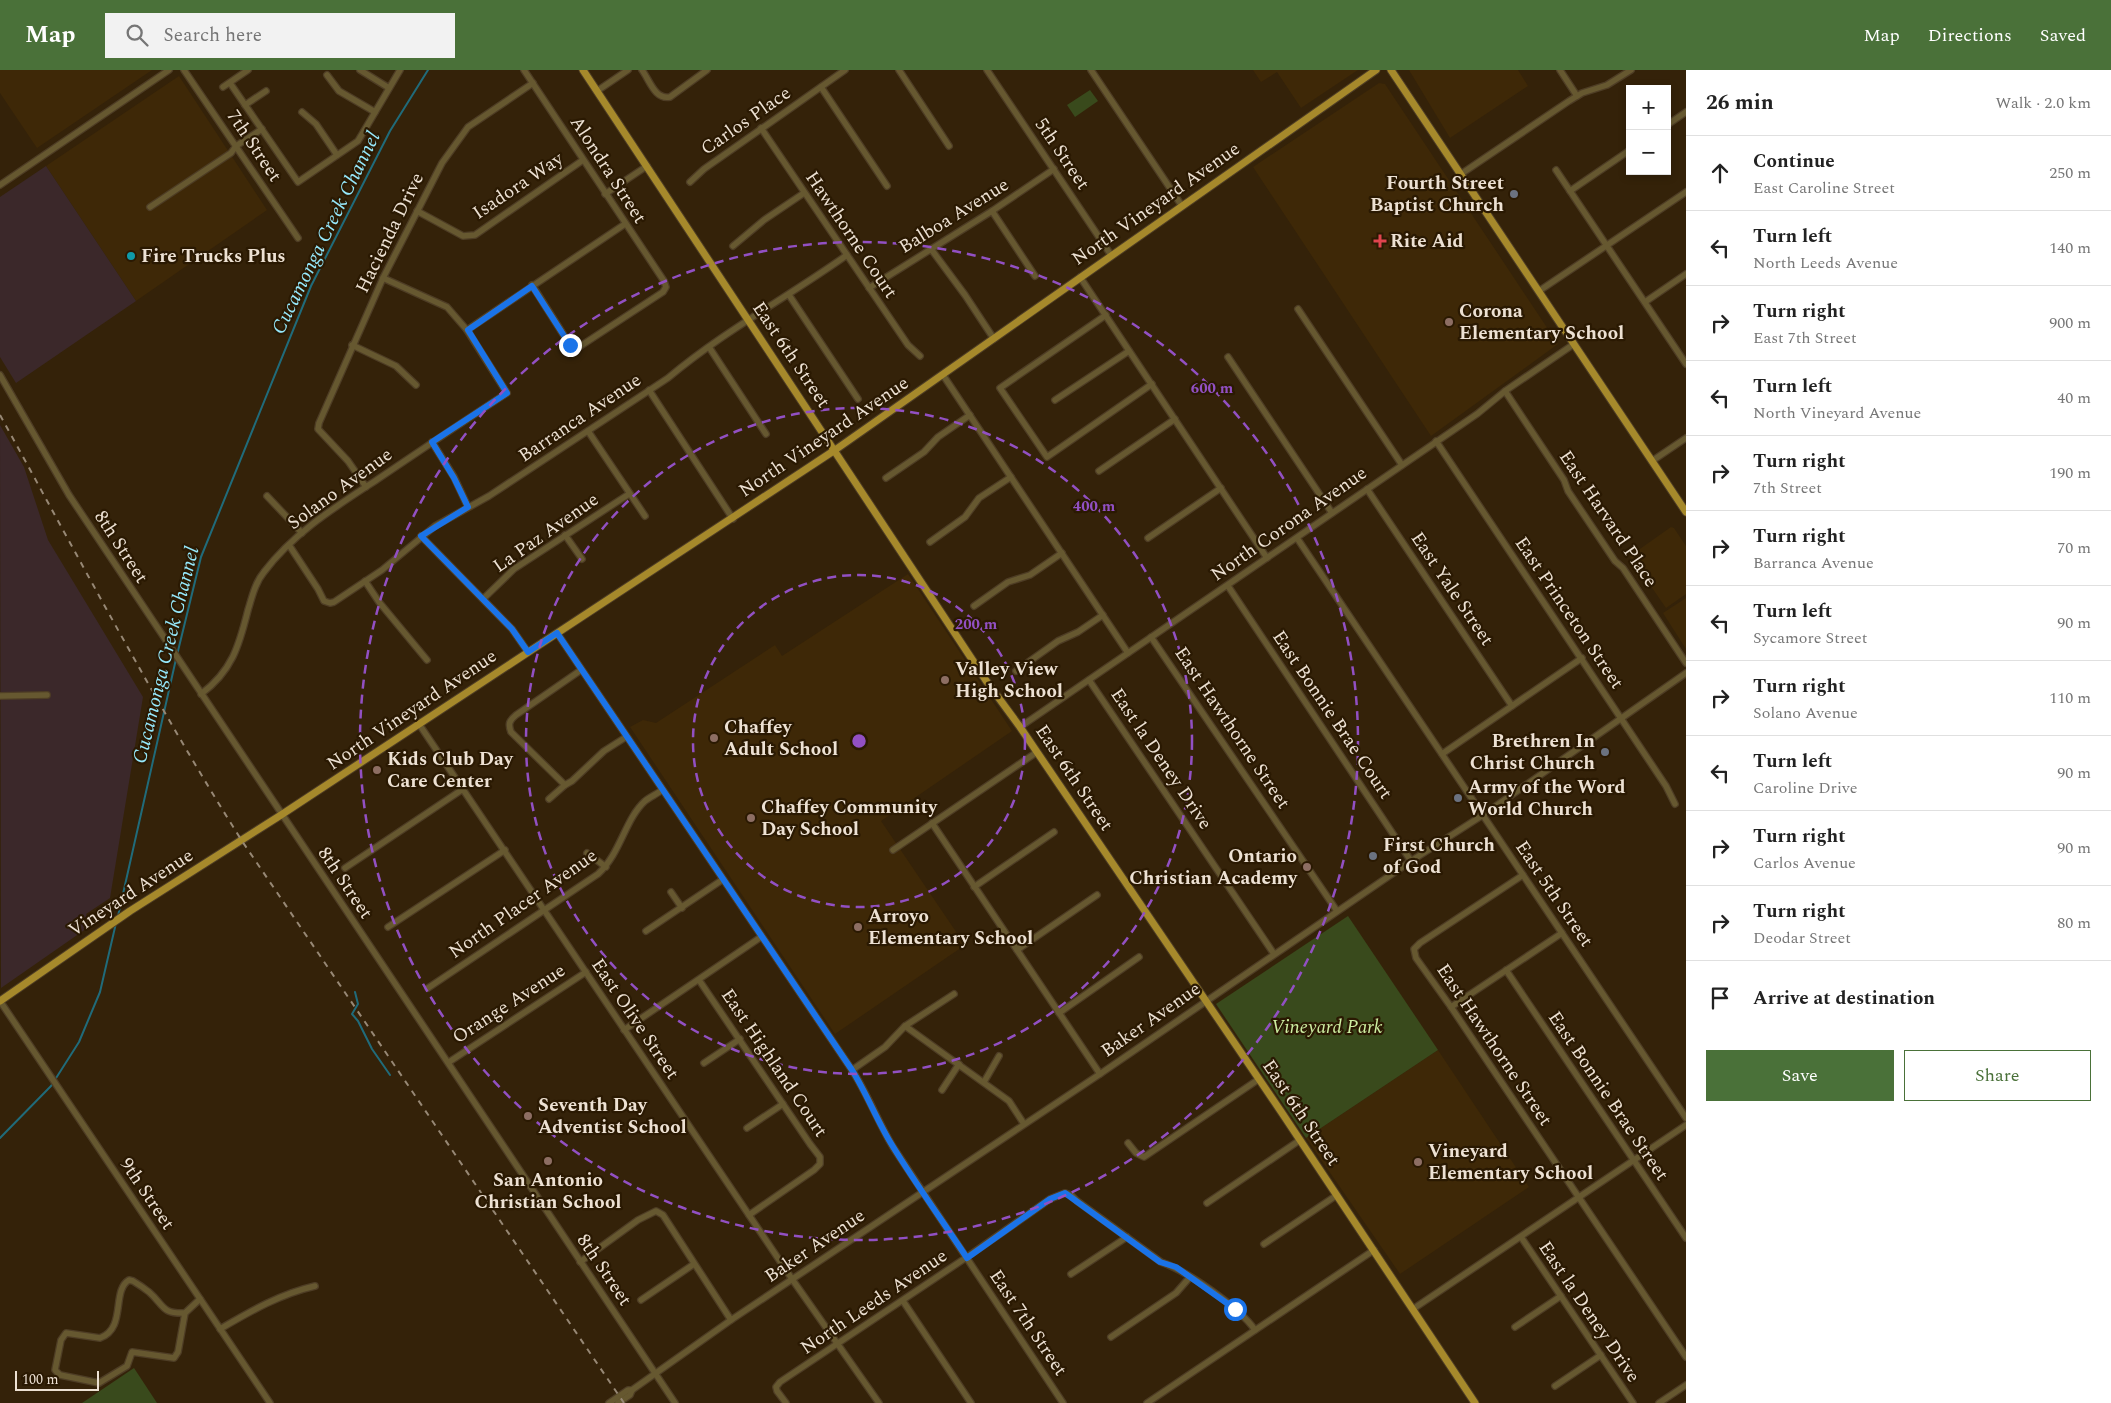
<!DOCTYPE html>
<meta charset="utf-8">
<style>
body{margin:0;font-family:Spectral,serif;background:#f2f2f2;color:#222}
.controls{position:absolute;right:15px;top:15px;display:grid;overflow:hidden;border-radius:0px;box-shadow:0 2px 8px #0003}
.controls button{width:45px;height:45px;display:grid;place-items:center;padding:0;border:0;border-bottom:1px solid #e0e0e0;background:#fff;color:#222;font:25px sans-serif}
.scale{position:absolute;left:15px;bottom:12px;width:84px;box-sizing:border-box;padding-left:5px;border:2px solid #ede1d3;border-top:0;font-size:14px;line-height:18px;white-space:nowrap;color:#ede1d3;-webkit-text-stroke:4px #2a1902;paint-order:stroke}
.stop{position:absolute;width:15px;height:15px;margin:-11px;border:4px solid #1a73e8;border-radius:50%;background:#fff}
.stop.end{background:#1a73e8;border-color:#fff;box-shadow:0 1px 5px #0008}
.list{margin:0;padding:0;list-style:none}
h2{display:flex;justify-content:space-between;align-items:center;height:65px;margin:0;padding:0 20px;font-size:21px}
h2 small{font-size:16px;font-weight:400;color:#767676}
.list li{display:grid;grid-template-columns:32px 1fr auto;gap:15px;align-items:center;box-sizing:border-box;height:75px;padding:0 20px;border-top:1px solid #e0e0e0}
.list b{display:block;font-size:19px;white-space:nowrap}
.list p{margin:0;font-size:16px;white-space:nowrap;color:#767676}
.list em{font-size:16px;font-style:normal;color:#767676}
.actions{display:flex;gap:10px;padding:15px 20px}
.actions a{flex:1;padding:11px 0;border:1px solid #4a7139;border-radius:0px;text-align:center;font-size:18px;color:#4a7139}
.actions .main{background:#4a7139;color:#fff}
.icon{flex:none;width:28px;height:28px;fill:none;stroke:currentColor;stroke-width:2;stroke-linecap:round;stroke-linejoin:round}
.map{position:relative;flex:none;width:1686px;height:1333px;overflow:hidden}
header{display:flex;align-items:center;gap:30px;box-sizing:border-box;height:70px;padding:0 25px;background:#4a7139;color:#fff}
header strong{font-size:24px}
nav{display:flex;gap:28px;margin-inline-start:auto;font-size:18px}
.search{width:350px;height:45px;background:#f2f2f2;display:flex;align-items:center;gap:12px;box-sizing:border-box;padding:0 18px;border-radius:0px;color:#767676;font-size:19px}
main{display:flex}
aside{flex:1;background:#fff}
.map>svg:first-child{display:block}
.built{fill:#3e2807}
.industrial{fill:#3b282a}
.green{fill:#394a1c}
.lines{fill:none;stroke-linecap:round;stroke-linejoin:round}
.stream{stroke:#206b7a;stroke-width:2}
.minor-casing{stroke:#4e3d25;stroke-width:8}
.major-casing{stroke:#4e3d25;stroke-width:9}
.minor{stroke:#665830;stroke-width:5.5}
.major{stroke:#a6892b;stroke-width:7}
.rail{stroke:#978875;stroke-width:2;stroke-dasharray:6 6;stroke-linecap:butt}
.route{stroke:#1a73e8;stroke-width:6}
.ring{fill:none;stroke:#9250c3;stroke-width:2.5;stroke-dasharray:9 6}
.worship-dot{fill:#6b7280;stroke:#2a1902;stroke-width:2}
.health-dot{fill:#e0444e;stroke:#2a1902;stroke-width:2}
.culture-dot{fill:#0f9aa8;stroke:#2a1902;stroke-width:2}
.education-dot{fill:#8d6e63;stroke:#2a1902;stroke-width:2}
.labels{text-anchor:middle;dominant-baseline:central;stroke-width:4.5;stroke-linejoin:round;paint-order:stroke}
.street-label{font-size:19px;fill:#ede1d3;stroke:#2a1902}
.poi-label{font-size:19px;font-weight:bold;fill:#ede1d3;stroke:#2a1902;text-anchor:start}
.park-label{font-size:19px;font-style:italic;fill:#ceefa2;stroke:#2a1902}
.water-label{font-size:20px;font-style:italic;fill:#96e8fb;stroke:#2a1902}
.centre{fill:#9250c3;stroke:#2a1902;stroke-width:2.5}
.ring-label{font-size:15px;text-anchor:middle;font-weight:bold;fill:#9250c3;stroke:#2a1902;stroke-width:4.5;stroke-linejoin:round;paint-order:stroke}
</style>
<header>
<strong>Map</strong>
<div class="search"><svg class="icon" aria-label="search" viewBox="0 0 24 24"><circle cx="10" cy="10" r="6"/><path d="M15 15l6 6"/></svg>Search here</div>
<nav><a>Map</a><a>Directions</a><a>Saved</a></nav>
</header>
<main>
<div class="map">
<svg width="1686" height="1333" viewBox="0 0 1686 1333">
<rect width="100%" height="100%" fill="#342209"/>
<!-- built -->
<g class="built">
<polygon points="0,0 152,0 37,78 0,23"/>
<polygon points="1253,0 1358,0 1301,38 1277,2 1261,12"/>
<polygon points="1409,0 1518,0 1528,16 1450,68"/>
<polygon points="179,6 267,140 136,231 46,96"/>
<polygon points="1379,13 1385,14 1558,274 1431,366 1253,97"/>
<polygon points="1671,457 1674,458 1686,476 1686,524 1666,538 1630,486"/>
<polygon points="908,504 1012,661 881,751 965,875 835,964 630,657 643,650 656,653 775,575 782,586"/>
<polygon points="1686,528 1686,579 1663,543"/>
<polygon points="1438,980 1529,1117 1400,1204 1306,1068"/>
</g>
<!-- industrial -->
<g class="industrial">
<polygon points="46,96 136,231 16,313 0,287 0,127"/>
<polygon points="0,355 24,397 48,470 143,627 110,828 86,844 93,854 1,918"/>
</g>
<!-- green -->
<g class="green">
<polygon points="1090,20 1098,31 1075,47 1067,35"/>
<polygon points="1348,846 1438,980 1306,1068 1216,934"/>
<polygon points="134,1298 157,1333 82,1333"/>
</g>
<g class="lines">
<!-- stream -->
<g class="stream">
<polyline points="177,585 201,487 311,216 390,61 428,0"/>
<polyline points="118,846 176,589"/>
<polyline points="355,922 358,934 352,944 358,951 372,979 390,1005"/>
<polyline points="0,1068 51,1016 79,972 100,922 116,853"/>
</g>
<defs>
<g id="minor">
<polyline points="184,0 298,168"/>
<polyline points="360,0 389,18"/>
<polyline points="524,0 664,211 666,217 663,222 579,277 570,275 532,215"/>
<path d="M 642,0 C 650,11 655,30 670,27 L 707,0"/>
<polyline points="899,0 949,76"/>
<polyline points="987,0 1111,185"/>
<polyline points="1091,0 1182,136"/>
<polyline points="1560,0 1577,26"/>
<polyline points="327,5 339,21 375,42"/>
<polyline points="230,13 298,112 358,71 400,0"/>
<polyline points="223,17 248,0"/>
<polyline points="821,17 887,116"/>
<polyline points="597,21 628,0"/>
<polyline points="245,35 266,21"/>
<polyline points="302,42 316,54 337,85"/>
<polyline points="1667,55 1686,42"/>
<polyline points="761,58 908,275 920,286"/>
<polyline points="1556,100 1686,294"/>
<polyline points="1461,104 1569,31 1582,23 1607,15 1631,0"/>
<polyline points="690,112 704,99 845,0"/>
<polyline points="0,115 169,0"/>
<polyline points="1570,121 1630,80"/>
<polyline points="605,124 647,96"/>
<polyline points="150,137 231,83 236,76 262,59"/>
<polyline points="417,141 463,166 475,165 583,90"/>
<polyline points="992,141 1035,206"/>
<polyline points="733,176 764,150 804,123"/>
<polyline points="931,179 965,225 994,269"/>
<polyline points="1080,207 1267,488"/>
<polyline points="869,218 992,141 1054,99"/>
<polyline points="1539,221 1686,122"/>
<polyline points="789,225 858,329"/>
<polyline points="1645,232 1686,204"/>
<polyline points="1298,239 1402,395"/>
<polyline points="1106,245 1000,318 1047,387 1152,314"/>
<polyline points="467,260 625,154"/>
<polyline points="352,275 396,296 416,315"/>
<polyline points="709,277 766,364"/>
<polyline points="1228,287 1332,443"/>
<polyline points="0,305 69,425 675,1333"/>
<polyline points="943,305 1128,583"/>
<polyline points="649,320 733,449"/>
<polyline points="1505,321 1564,410 1568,421 1615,491 1623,498 1686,593"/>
<polyline points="1055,330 1129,281"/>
<polyline points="588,361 645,446"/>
<polyline points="1436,371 1666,716 1675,734"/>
<polyline points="432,372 454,407 468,437"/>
<polyline points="1652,391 1686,368"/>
<polyline points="1099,401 1175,349"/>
<polyline points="886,408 924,382 938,367 970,345"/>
<polyline points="366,417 348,391 318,359 319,353 383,208 442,93 468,57 533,13"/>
<polyline points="1367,419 1512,636"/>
<polyline points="267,426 302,463"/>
<polyline points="565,465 582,489"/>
<polyline points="421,466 512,559 528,582"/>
<polyline points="1148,468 1221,418"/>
<polyline points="1297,468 1686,1048"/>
<polyline points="930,472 965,447 979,428 1011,407"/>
<path d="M 289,475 L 318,519 L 324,531 L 330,533 L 334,532 L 382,500 L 435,456 L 489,426 L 668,308 C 724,261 788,227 847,185"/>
<polyline points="365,511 379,532 427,590"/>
<polyline points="1228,516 1411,791"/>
<polyline points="483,529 514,499 629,424"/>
<polyline points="974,536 1008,512 1030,505 1062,483"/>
<path d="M 557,563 L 852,1000 C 868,1025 878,1052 893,1077 L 1063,1333"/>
<polyline points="1151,567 1337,841"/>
<polyline points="1016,601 1058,571 1078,562 1103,545"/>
<polyline points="1089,610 1274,884"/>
<path d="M 201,624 C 232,601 239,576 248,540 C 252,527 255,513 264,502 C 294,462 337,436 378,409 C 421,380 464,351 507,323 L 467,260 L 447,237 L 383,208"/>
<polyline points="0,626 47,625"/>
<polyline points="419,654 792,1209 879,1333"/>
<polyline points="1020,657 1477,344 1505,321 1574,274"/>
<polyline points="1442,684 1582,588"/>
<path d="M 565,715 L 511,662 C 508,654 509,651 516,645 L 581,600"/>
<polyline points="549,729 565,715 572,711 604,681 626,667"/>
<polyline points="932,753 1100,1004"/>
<polyline points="893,780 1037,682"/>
<polyline points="587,783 606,797"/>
<polyline points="345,798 463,719"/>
<polyline points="1523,805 1420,873 1414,879 1416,888 1451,937 1686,1287"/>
<polyline points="974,817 1054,762"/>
<polyline points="671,822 682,838"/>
<polyline points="388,857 505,780"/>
<polyline points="646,861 722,810"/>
<polyline points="1017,880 1097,825"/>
<polyline points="1506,900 1686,1168"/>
<polyline points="699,910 810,1074 820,1087 820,1094 814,1100 749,1145"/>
<path d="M 428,918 L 598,804 C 621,783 625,749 645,731 C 650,727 657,724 662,720"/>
<polyline points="0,931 270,1333"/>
<polyline points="1451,937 1562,863"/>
<polyline points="1059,943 1139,887"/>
<polyline points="905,956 1009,1031 1024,1054"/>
<polyline points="624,960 761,867"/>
<polyline points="449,992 586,902"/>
<polyline points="704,993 740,969"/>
<polyline points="852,1000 885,977 905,956 954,924"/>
<polyline points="984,1012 999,986"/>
<polyline points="942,1020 959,994"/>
<polyline points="747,1058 783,1034"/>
<polyline points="1128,1073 1136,1083 1144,1087 1259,1009"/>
<polyline points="1207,1133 1300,1070"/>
<polyline points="1521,1167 1633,1333"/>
<polyline points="1264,1174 1337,1125"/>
<polyline points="580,1192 638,1150 656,1141 663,1145 731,1250"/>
<polyline points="1071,1204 1127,1167"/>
<polyline points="641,1230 694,1194"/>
<polyline points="903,1231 971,1333"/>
<polyline points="1413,1239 1686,1055"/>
<path d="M 185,1243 L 178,1282 L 174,1288 L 132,1282 L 127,1296 L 99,1313 L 60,1305 L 55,1300 L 61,1270 L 66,1263 L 100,1268 C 127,1258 111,1221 129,1210 L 133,1211 C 138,1214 144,1218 149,1222 C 164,1235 161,1244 185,1243 L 200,1229"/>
<polyline points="1515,1257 1561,1226"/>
<path d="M 220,1259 C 251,1241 280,1224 315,1216"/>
<polyline points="1111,1267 1176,1223 1190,1207"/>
<polyline points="1555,1316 1601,1285"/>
<polyline points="609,1333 628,1320 632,1320"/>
<polyline points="618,1333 630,1325 632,1320 731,1250 1100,1004 1411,791 1483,745 1686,603"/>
<path d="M 786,1333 L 777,1321 L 776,1317 L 780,1312 L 967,1187 L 1050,1129 L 1065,1123 L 1071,1125 L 1077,1131 L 1161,1192 C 1187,1201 1239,1237 1255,1260"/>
<polyline points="1147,1333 1374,1180"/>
<polyline points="1659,1333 1686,1315"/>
</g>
<g id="major">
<polyline points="583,0 987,612 1020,657 1282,1043 1475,1333"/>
<polyline points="1391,0 1686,442"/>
<polyline points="0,931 130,841 281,745 835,380 1376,0"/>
</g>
</defs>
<!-- minor casing -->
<use href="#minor" class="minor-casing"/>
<!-- major casing -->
<use href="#major" class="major-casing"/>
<!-- minor -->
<use href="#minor" class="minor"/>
<!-- major -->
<use href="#major" class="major"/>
<!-- rail -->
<path class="rail" d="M 0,345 C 79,488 155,633 242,771 L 624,1333"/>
</g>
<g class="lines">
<!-- route -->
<path class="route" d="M 570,275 L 532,216 L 468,260 L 507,323 L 432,372 L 454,408 L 468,437 L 421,466 L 512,559 L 528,582 L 557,563 L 852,1000 C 867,1024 877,1051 892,1075 C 915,1113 942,1150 967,1188 L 1050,1129 L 1065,1123 L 1160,1192 L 1176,1197 L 1235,1239"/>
</g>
<!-- distance rings -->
<g class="ring">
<circle cx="859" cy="671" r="166"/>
<circle cx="859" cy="671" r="333"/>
<circle cx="859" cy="671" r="499"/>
</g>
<!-- markers -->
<g class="worship-dot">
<circle cx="1514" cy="124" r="5"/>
<circle cx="1605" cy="682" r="5"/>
<circle cx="1458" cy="728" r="5"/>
<circle cx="1373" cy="786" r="5"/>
</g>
<path class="health-dot" d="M1377.5 163.5h5v5h5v5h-5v5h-5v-5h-5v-5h5z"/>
<circle class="culture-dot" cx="131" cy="186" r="5"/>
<g class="education-dot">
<circle cx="1449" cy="252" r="5"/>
<circle cx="945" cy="610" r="5"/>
<circle cx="714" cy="668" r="5"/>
<circle cx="377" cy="700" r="5"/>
<circle cx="751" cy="748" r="5"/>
<circle cx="1307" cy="797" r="5"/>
<circle cx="858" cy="857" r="5"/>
<circle cx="528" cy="1046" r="5"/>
<circle cx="548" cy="1091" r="5"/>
<circle cx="1418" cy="1092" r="5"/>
</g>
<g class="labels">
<!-- street labels -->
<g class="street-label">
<text transform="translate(746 51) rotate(-35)">Carlos Place</text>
<text transform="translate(254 76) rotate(56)">7th Street</text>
<text transform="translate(1062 84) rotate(56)">5th Street</text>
<text transform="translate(608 100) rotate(57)">Alondra Street</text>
<text transform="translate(518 116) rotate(-34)">Isadora Way</text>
<text transform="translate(1156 134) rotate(-35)">North Vineyard Avenue</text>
<text transform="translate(954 146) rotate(-32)">Balboa Avenue</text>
<text transform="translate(390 163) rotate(-64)">Hacienda Drive</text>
<text transform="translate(851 165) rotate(56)">Hawthorne Court</text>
<text transform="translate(791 285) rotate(56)">East 6th Street</text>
<text transform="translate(580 348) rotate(-34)">Barranca Avenue</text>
<text transform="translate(824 367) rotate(-34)">North Vineyard Avenue</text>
<text transform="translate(340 419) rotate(-36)">Solano Avenue</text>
<text transform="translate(1608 449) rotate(56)">East Harvard Place</text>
<text transform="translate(1289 454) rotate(-35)">North Corona Avenue</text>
<text transform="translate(546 463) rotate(-35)">La Paz Avenue</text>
<text transform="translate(121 477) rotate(57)">8th Street</text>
<text transform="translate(1452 519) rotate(56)">East Yale Street</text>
<text transform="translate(1569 543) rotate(56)">East Princeton Street</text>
<text transform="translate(412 640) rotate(-34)">North Vineyard Avenue</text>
<text transform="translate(1332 645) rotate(56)">East Bonnie Brae Court</text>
<text transform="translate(1232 658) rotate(56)">East Hawthorne Street</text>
<text transform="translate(1161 689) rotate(56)">East la Deney Drive</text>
<text transform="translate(1074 708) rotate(56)">East 6th Street</text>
<text transform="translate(345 813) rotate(56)">8th Street</text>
<text transform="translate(131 823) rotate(-33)">Vineyard Avenue</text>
<text transform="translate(1554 824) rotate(56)">East 5th Street</text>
<text transform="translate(523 834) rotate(-35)">North Placer Avenue</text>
<text transform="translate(509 934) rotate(-33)">Orange Avenue</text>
<text transform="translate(635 949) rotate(56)">East Olive Street</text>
<text transform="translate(1151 950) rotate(-35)">Baker Avenue</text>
<text transform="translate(1494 975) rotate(56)">East Hawthorne Street</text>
<text transform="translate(774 993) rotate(56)">East Highland Court</text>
<text transform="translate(1608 1026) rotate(56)">East Bonnie Brae Street</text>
<text transform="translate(1301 1043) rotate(56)">East 6th Street</text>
<text transform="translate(147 1124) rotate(56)">9th Street</text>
<text transform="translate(815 1176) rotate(-34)">Baker Avenue</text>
<text transform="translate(604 1200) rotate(56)">8th Street</text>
<text transform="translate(874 1232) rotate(-34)">North Leeds Avenue</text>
<text transform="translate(1589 1242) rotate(56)">East la Deney Drive</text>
<text transform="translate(1028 1253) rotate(56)">East 7th Street</text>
</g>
<!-- poi labels -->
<g class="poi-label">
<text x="1504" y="113" text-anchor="end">Fourth Street<tspan x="1504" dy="22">Baptist Church</tspan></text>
<text x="1390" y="171">Rite Aid</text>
<text x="141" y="186">Fire Trucks Plus</text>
<text x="1459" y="241">Corona<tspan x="1459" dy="22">Elementary School</tspan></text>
<text x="955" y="599">Valley View<tspan x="955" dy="22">High School</tspan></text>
<text x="724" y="657">Chaffey<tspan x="724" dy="22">Adult School</tspan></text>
<text x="1595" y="671" text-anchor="end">Brethren In<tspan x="1595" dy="22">Christ Church</tspan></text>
<text x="387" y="689">Kids Club Day<tspan x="387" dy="22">Care Center</tspan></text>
<text x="1468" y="717">Army of the Word<tspan x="1468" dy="22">World Church</tspan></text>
<text x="761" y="737">Chaffey Community<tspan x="761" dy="22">Day School</tspan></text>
<text x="1383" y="775">First Church<tspan x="1383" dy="22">of God</tspan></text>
<text x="1297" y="786" text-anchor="end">Ontario<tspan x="1297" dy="22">Christian Academy</tspan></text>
<text x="868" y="846">Arroyo<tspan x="868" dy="22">Elementary School</tspan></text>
<text x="538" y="1035">Seventh Day<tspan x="538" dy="22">Adventist School</tspan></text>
<text x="1428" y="1081">Vineyard<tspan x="1428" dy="22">Elementary School</tspan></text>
<text x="548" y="1110" text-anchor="middle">San Antonio<tspan x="548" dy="22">Christian School</tspan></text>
</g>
<!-- park labels -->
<g class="park-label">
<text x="1327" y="957">Vineyard Park</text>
</g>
<!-- water labels -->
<g class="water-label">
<text transform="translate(326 163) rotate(-64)">Cucamonga Creek Channel</text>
<text transform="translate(166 585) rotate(-76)">Cucamonga Creek Channel</text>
</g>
</g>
<circle cx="859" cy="671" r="8" class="centre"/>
<g class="ring-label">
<text x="1212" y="323">600 m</text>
<text x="1094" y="441">400 m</text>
<text x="976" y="559">200 m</text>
</g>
</svg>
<div class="controls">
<button>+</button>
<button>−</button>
</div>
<div class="scale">100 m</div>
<div class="stop" style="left:1235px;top:1239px"></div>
<div class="stop end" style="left:570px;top:275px"></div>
</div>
<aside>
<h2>26 min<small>Walk · 2.0 km</small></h2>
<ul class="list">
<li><svg class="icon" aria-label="ahead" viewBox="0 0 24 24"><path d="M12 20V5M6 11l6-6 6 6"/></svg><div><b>Continue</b><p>East Caroline Street</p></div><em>250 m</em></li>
<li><svg class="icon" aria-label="left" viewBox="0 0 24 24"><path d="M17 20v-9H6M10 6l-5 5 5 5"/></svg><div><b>Turn left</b><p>North Leeds Avenue</p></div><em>140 m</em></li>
<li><svg class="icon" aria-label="right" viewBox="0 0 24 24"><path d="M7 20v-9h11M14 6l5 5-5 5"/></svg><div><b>Turn right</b><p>East 7th Street</p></div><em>900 m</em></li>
<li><svg class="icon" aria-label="left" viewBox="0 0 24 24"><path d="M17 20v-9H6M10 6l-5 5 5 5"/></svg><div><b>Turn left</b><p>North Vineyard Avenue</p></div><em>40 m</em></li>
<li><svg class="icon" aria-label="right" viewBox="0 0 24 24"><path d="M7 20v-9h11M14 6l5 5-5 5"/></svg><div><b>Turn right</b><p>7th Street</p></div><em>190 m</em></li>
<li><svg class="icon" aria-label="right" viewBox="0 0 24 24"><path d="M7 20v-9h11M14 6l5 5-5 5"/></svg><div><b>Turn right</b><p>Barranca Avenue</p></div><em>70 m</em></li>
<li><svg class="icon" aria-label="left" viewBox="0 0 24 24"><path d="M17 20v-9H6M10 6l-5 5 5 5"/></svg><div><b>Turn left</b><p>Sycamore Street</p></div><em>90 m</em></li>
<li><svg class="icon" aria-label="right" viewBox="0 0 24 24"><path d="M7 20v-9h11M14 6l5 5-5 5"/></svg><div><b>Turn right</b><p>Solano Avenue</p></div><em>110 m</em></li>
<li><svg class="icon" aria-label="left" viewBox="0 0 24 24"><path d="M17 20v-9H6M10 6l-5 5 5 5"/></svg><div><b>Turn left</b><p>Caroline Drive</p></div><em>90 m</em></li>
<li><svg class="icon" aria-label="right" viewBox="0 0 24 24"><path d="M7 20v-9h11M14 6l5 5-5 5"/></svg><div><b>Turn right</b><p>Carlos Avenue</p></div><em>90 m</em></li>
<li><svg class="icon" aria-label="right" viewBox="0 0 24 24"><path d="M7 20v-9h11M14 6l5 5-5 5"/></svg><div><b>Turn right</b><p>Deodar Street</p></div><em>80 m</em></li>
<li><svg class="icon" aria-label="arrive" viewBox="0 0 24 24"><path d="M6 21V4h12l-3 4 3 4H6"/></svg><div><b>Arrive at destination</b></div></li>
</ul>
<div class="actions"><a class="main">Save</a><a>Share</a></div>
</aside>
</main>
